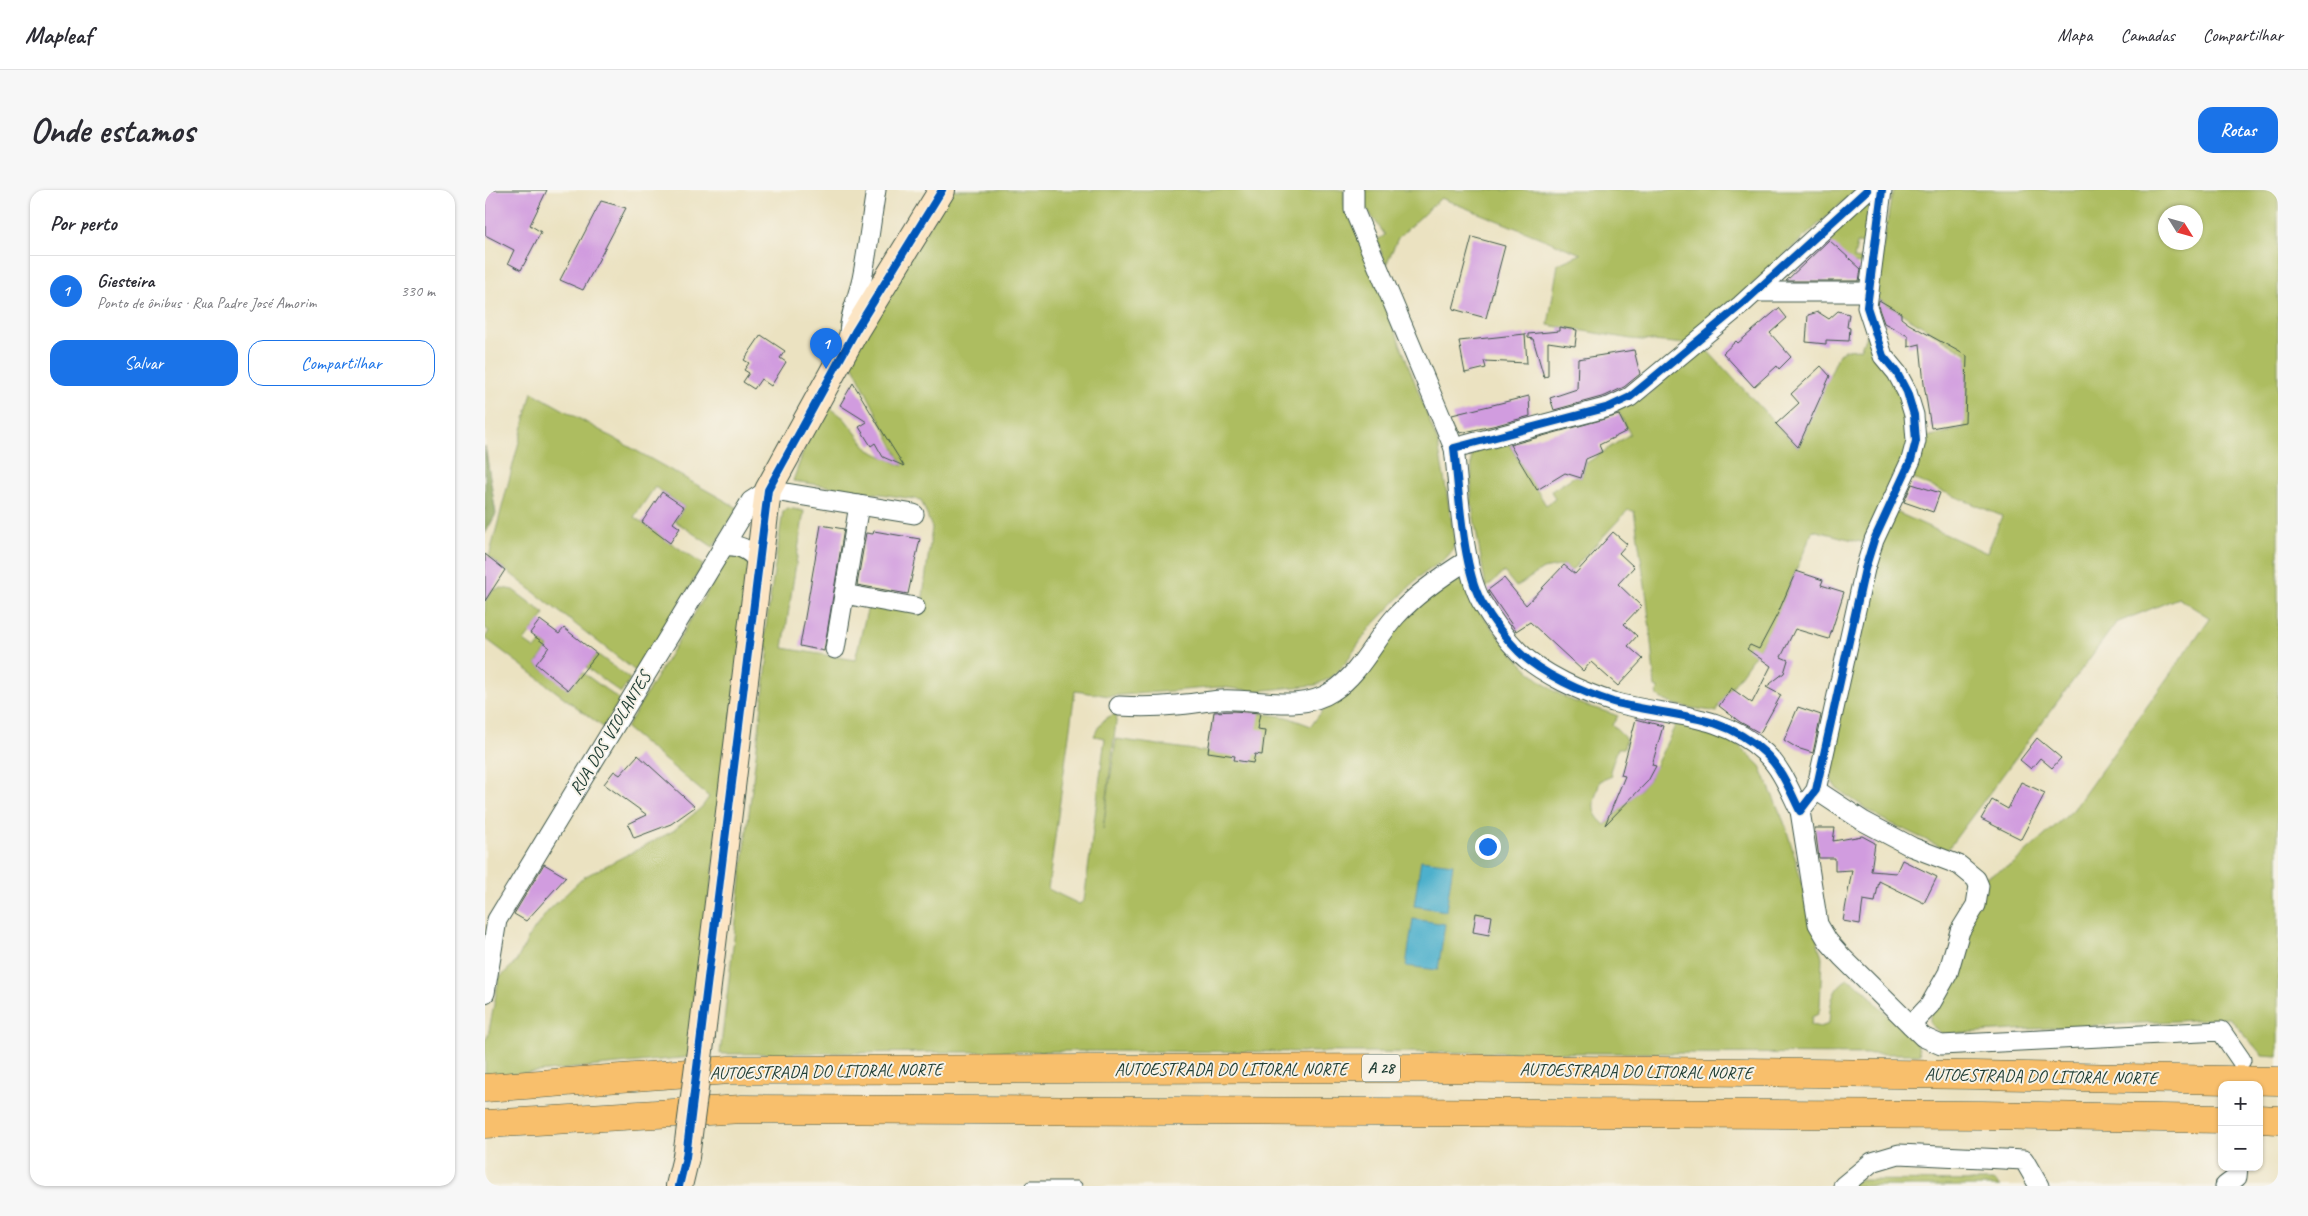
<!DOCTYPE html>
<html lang="pt">
<meta charset="utf-8">
<style>
body{margin:0;font-family:Caveat,sans-serif;background:#f7f7f7;color:#2b2b33}
.controls{position:absolute;right:15px;bottom:15px;display:grid;overflow:hidden;border-radius:10px;box-shadow:0 1px 4px #0004}
.controls button{width:45px;height:45px;display:grid;place-items:center;padding:0;border:0;border-bottom:1px solid #e1e1e2;background:#fff;color:#2b2b33;font:25px sans-serif}
.compass{position:absolute;left:1673px;top:15px;width:45px;height:45px;border-radius:50%;background:#fff;box-shadow:0 1px 4px #0004;rotate:127deg}
.you{position:absolute;left:1002px;top:656px;width:18px;height:18px;margin:-12px;border:4px solid #fff;border-radius:50%;background:#1a73e8;box-shadow:0 0 0 8px #1a73e833}
.badge{display:grid;place-items:center;width:32px;height:32px;border-radius:50%;background:#1a73e8;color:#fff;font-size:16px;font-weight:700}
.pin{position:absolute;translate:-50% -41px;filter:drop-shadow(0 1px 2px #0008)}
.pin::after{content:'';position:absolute;top:26px;width:18px;height:15px;background:inherit;clip-path:polygon(0 0,100% 0,50% 100%)}
.list{margin:0;padding:0;list-style:none}
h2{display:flex;justify-content:space-between;align-items:center;height:65px;margin:0;padding:0 20px;font-size:21px}
h2 small{font-size:16px;font-weight:400;color:#7c7c81}
.list li{display:grid;grid-template-columns:32px 1fr auto;gap:15px;align-items:center;box-sizing:border-box;height:70px;padding:0 20px;border-top:1px solid #e1e1e2}
.list b{display:block;font-size:19px;white-space:nowrap}
.list p{margin:0;font-size:16px;white-space:nowrap;color:#7c7c81}
.list em{font-size:16px;font-style:normal;color:#7c7c81}
.actions{display:flex;gap:10px;padding:15px 20px}
.actions a{flex:1;padding:11px 0;border:1px solid #1a73e8;border-radius:15px;text-align:center;font-size:18px;color:#1a73e8}
.actions .main{background:#1a73e8;color:#fff}
.map{position:relative;flex:none;width:1793px;height:996px;overflow:hidden;border-radius:15px}
header{display:flex;align-items:center;gap:30px;box-sizing:border-box;height:70px;padding:0 25px;background:#fff;border-bottom:1px solid #e1e1e2}
header strong{font-size:24px}
nav{display:flex;gap:28px;margin-inline-start:auto;font-size:18px}
.intro{display:flex;align-items:center;justify-content:space-between;box-sizing:border-box;height:120px;padding:0 30px}
h1{margin:0;font-size:35px}
.button{padding:12px 22px;border-radius:15px;background:#1a73e8;color:#fff;font-size:18px;font-weight:700}
main{display:flex;gap:30px;padding:0 30px}
aside{flex:1;background:#fff;border-radius:15px;box-shadow:0 1px 4px #0004}
.map>svg:first-child{display:block}
.green{fill:#adbd60;stroke:#667d4a;fill-rule:evenodd}
.forest{fill:#8aa456;stroke:#547045}
.water{fill:#4db0cc;stroke:#367680}
.building{fill:#d19cdf}
.lines{fill:none;stroke-linecap:round;stroke-linejoin:round}
.lane-casing{stroke:#3e5649;stroke-width:11}
.street-casing{stroke:#3e5649;stroke-width:21}
.secondary-casing{stroke:#3e5649;stroke-width:28}
.highway-casing{stroke:#3e5649;stroke-width:29}
.lane{stroke:#fff;stroke-width:9}
.street{stroke:#fff;stroke-width:19}
.secondary{stroke:#fce5c4;stroke-width:26}
.highway{stroke:#f8bf6c;stroke-width:28}
.secondary-bridge-casing{stroke:#3e5649;stroke-width:28;stroke-linecap:butt}
.secondary-bridge{stroke:#fce5c4;stroke-width:26}
.cycleway-casing{stroke:#f7f3e8;stroke-width:11}
.cycleway{stroke:#0057b8;stroke-width:8}
.labels{text-anchor:middle;dominant-baseline:central;stroke-width:4;stroke-linejoin:round;paint-order:stroke}
.shield{fill:#f7f3e8;stroke:#60746a;stroke-width:1}
.shield-label{font-size:16px;font-weight:bold;fill:#1f3d34}
.street-label{font-size:18px;fill:#1f3d34;stroke:#f7f3e8}
</style>
<header>
<strong>Mapleaf</strong>
<nav><a>Mapa</a><a>Camadas</a><a>Compartilhar</a></nav>
</header>
<div class="intro"><h1>Onde estamos</h1><a class="button">Rotas</a></div>
<main>
<aside>
<h2>Por perto<small></small></h2>
<ul class="list">
<li><span class="badge">1</span><div><b>Giesteira</b><p>Ponto de ônibus · Rua Padre José Amorim</p></div><em>330 m</em></li>
</ul>
<div class="actions"><a class="main">Salvar</a><a>Compartilhar</a></div>
</aside>
<div class="map">
<svg width="1793" height="996" viewBox="0 0 1793 996">
<rect width="100%" height="100%" fill="#f7f3e8"/>
<filter id="ink" filterUnits="userSpaceOnUse"><feTurbulence type="fractalNoise" baseFrequency=".02" numOctaves="2"/><feDisplacementMap in="SourceGraphic" scale="10" xChannelSelector="R" yChannelSelector="G"/><feConvolveMatrix kernelMatrix="1 2 1 2 8 2 1 2 1" color-interpolation-filters="sRGB"/></filter>
<filter id="wash" filterUnits="userSpaceOnUse"><feTurbulence type="fractalNoise" baseFrequency=".0096" numOctaves="4" result="noise"/><feDisplacementMap in="SourceGraphic" scale="20" xChannelSelector="R" yChannelSelector="G"/><feGaussianBlur stdDeviation="1.12" result="paint"/><feColorMatrix in="noise" values="0 0 0 0 0 0 0 0 0 0 0 0 0 0 0 0 0 1.4 0 .05"/><feComposite in="paint" operator="in"/></filter>
<g filter="url(#wash)">
<rect width="100%" height="100%" fill="#ebe2c1"/>
<!-- green -->
<g class="green">
<path d="M 466,0 L 859,0 L 859,15 L 878,56 L 953,253 L 970,351 L 967,361 L 960,369 L 934,387 L 885,438 L 859,475 L 847,487 L 831,495 L 770,501 L 735,497 L 625,506 L 590,501 L 563,699 L 594,714 L 599,711 L 620,548 L 609,546 C 614,535 619,526 632,524 L 618,639 L 631,549 L 723,562 L 730,517 L 802,527 L 826,536 C 833,526 840,517 848,509 C 857,500 869,493 877,484 C 901,457 942,392 980,388 C 982,409 995,422 1007,438 C 1033,470 1056,500 1096,514 C 1108,518 1121,521 1133,526 L 1127,535 L 1141,549 L 1139,558 L 1133,558 L 1125,581 L 1127,586 L 1115,591 C 1110,611 1102,620 1120,635 L 1163,591 L 1192,532 L 1249,551 L 1275,576 L 1299,632 L 1309,664 L 1337,768 L 1335,818 L 1333,824 L 1327,827 L 1326,835 L 1335,837 L 1344,834 C 1345,816 1346,798 1363,789 L 1380,800 L 1395,818 L 1432,853 L 1435,864 L 589,861 L 235,864 L 284,457 L 278,457 L 298,321 L 303,318 L 319,321 L 298,458 L 370,470 L 384,412 L 436,421 L 447,338 L 436,310 L 308,291 L 327,237 L 339,214 L 359,228 L 384,260 L 418,276 L 364,168 Z"/>
<polygon points="878,0 1371,0 1201,154 1146,149 1063,135 1073,74 1096,64 956,8 913,48 901,75 892,50 900,45 879,15"/>
<path d="M 1410,0 L 1793,0 L 1793,866 L 1777,865 L 1745,828 L 1457,844 L 1445,834 L 1445,824 L 1499,688 L 1528,674 L 1588,620 L 1725,428 L 1693,408 L 1631,433 L 1462,660 L 1397,629 L 1352,599 L 1346,590 L 1356,501 L 1396,355 L 1411,322 L 1502,363 L 1517,326 L 1428,289 L 1434,274 L 1438,248 L 1479,238 L 1482,164 L 1390,107 L 1406,9 ZM 1680,22 L 1710,22 L 1710,52 L 1680,52 Z"/>
<polygon points="1381,11 1384,16 1380,54 1372,53 1369,69 1377,70 1377,74 1348,72 1348,54 1343,48"/>
<path d="M 1382,144 L 1419,205 L 1426,251 L 1384,354 L 1328,340 L 1291,429 L 1274,459 L 1234,516 L 1232,522 C 1213,518 1188,518 1172,506 L 1173,498 L 1170,497 L 1162,409 L 1149,321 L 1143,320 L 1086,381 L 1079,375 L 1058,379 L 1031,397 L 1019,382 L 1001,398 L 986,310 L 987,262 L 1022,251 L 1061,315 L 1070,309 L 1066,301 L 1090,286 L 1096,288 L 1100,274 L 1145,244 L 1131,217 L 1162,206 L 1217,155 L 1313,257 L 1354,164 L 1359,160 L 1375,159 Z"/>
<polygon points="47,202 253,318 228,357 190,331 199,317 170,297 149,327 218,375 153,483 4,367"/>
<polygon points="245,364 252,365 266,375 205,867 0,887 0,850 3,846 14,788 31,772 45,745 63,721 99,687 188,641 217,617 224,607 141,538"/>
<polygon points="17,398 28,400 60,424 39,451 50,459 56,452 63,457 51,474 83,499 97,482 135,510 118,537 0,448 4,441 0,438 0,411 7,400"/>
<polygon points="112,464 145,489 136,503 101,477"/>
<polygon points="1366,990 1510,991 1515,996 1364,996"/>
</g>
<!-- forest -->
<polygon class="forest" points="0,256 11,324 0,344"/>
<!-- water -->
<g class="water">
<polygon points="936,670 968,674 961,721 929,716"/>
<polygon points="928,729 960,734 953,780 921,776"/>
</g>
<g id="blocks">
<!-- building -->
<g class="building">
<polygon points="0,0 62,0 45,35 56,42 36,80 23,73 29,60 0,45"/>
<polygon points="116,11 141,18 98,100 75,90"/>
<polygon points="987,47 1020,56 1001,128 968,119"/>
<polygon points="1344,50 1376,79 1374,91 1301,91"/>
<polygon points="1394,110 1416,123 1416,128 1424,134 1482,166 1480,232 1446,238 1439,194 1435,154 1423,157 1423,146 1399,133 1393,116"/>
<polygon points="1294,118 1302,128 1285,143 1306,167 1294,179 1292,176 1269,197 1238,163 1251,151 1253,153"/>
<polygon points="1353,121 1364,124 1362,137 1365,138 1364,151 1341,150 1341,154 1321,152 1323,125 1333,122 1344,129"/>
<polygon points="1074,137 1092,140 1090,156 1063,152 1063,186 1059,187 1048,149 1043,148 1043,144 1074,141"/>
<polygon points="1040,144 1042,173 999,171 1001,178 980,183 974,151"/>
<polygon points="276,145 300,161 295,168 301,172 286,196 276,189 269,199 258,192 264,183 259,180 264,173 259,170"/>
<polygon points="1149,160 1155,184 1139,197 1120,206 1069,220 1065,208 1092,199 1093,169"/>
<polygon points="1336,176 1345,186 1313,257 1291,234 1314,213 1306,204"/>
<polygon points="368,193 397,241 419,276 398,267 390,253 386,256 374,237 382,232 355,215"/>
<polygon points="1044,206 1045,226 1012,235 975,243 967,225"/>
<polygon points="1134,225 1142,241 1114,255 1117,262 1101,269 1096,288 1080,283 1052,300 1025,255"/>
<polygon points="1427,294 1455,303 1448,322 1419,312"/>
<polygon points="177,302 199,317 188,333 195,338 185,353 157,332"/>
<polygon points="336,335 359,339 339,461 315,456"/>
<polygon points="389,341 435,349 423,404 372,395 381,343 388,344"/>
<polygon points="1128,342 1142,354 1134,363 1149,377 1133,394 1156,416 1139,434 1152,446 1143,456 1158,469 1133,496 1106,472 1098,481 1045,432 1031,441 1003,400 1019,388 1041,415 1079,375 1090,384"/>
<polygon points="0,364 20,380 0,411"/>
<polygon points="1311,381 1338,390 1336,395 1359,402 1344,449 1310,439 1296,467 1303,470 1299,483 1281,497 1296,505 1275,543 1255,532 1234,516 1246,498 1267,513 1286,476 1262,459 1265,455 1274,459 1293,423"/>
<polygon points="55,430 74,444 79,438 112,464 83,500 51,474 64,457 45,443"/>
<polygon points="1313,517 1336,525 1328,563 1312,558 1299,550"/>
<polygon points="749,521 775,523 772,539 780,540 777,565 770,564 768,573 749,570 750,566 723,562 729,522"/>
<polygon points="1151,529 1178,536 1167,575 1171,576 1163,591 1120,635 1140,586 1136,585"/>
<polygon points="1552,548 1576,568 1567,578 1555,568 1546,579 1535,570"/>
<polygon points="153,565 210,617 186,634 149,648 143,634 162,625 119,594 129,581 135,585"/>
<polygon points="1536,592 1560,603 1536,649 1496,629 1507,610 1523,619"/>
<polygon points="1330,638 1350,638 1348,651 1377,646 1390,653 1386,681 1411,683 1417,670 1452,687 1439,713 1394,691 1390,712 1378,710 1375,734 1358,731 1367,680 1350,681 1350,668 1334,668"/>
<polygon points="59,674 81,687 41,731 29,724"/>
<polygon points="991,723 1007,726 1004,745 988,742"/>
</g>
</g>
</g>
<g filter="url(#ink)">
<use href="#blocks" fill-opacity="0" stroke="#3e5649" stroke-width="1"/>
<g class="lines">
<defs>
<polyline id="lane" points="545,996 592,996"/>
<g id="street">
<polyline points="869,0 869,20 969,258"/>
<path d="M 1382,0 L 1256,115 L 1145,207 L 1124,217 L 969,258 C 974,299 977,376 996,411 C 1006,428 1020,448 1034,462 C 1056,484 1099,503 1128,512 C 1181,527 1236,521 1280,563 C 1297,579 1305,601 1315,621 L 1331,600 L 1380,379 L 1389,350 L 1426,270 L 1431,251 L 1429,225 L 1422,202 L 1412,183 L 1398,166 L 1382,117 L 1397,0"/>
<polyline points="1271,102 1384,102"/>
<path d="M 364,145 C 364,125 373,108 377,89 C 383,59 386,30 391,0"/>
<path d="M 238,356 C 254,354 266,360 274,373"/>
<polyline points="359,404 430,417"/>
<polyline points="350,459 374,315"/>
<path d="M 634,516 C 653,517 672,517 691,515 C 706,514 721,511 736,510 C 772,508 815,523 848,501 C 875,484 890,449 911,426 C 932,403 957,386 983,370"/>
<polyline points="1331,600 1378,631 1427,657 1474,675 1491,689 1494,696 1491,715 1475,741 1463,783 1445,815 1426,835"/>
<polyline points="1315,621 1333,734 1343,751 1357,767 1438,847 1456,855 1736,841 1756,870"/>
<polyline points="0,803 12,730 266,311 283,300 429,324"/>
<polyline points="1358,996 1387,972 1414,964 1539,970 1554,996"/>
<polyline points="1740,996 1752,987 1753,977"/>
</g>
<g id="secondary">
<polyline points="217,845 283,300 371,140 457,0"/>
<polyline points="194,996 201,967"/>
</g>
<g id="highway">
<polyline points="0,898 244,880 944,878 1489,885 1793,891"/>
<polyline points="1774,929 1793,930"/>
<polyline points="0,934 257,919 1497,925 1737,929"/>
</g>
</defs>
<!-- lane casing -->
<use href="#lane" class="lane-casing"/>
<!-- street casing -->
<use href="#street" class="street-casing"/>
<!-- secondary casing -->
<use href="#secondary" class="secondary-casing"/>
<!-- highway casing -->
<use href="#highway" class="highway-casing"/>
<!-- lane -->
<use href="#lane" class="lane"/>
<!-- street -->
<use href="#street" class="street"/>
<!-- secondary -->
<use href="#secondary" class="secondary"/>
<!-- highway -->
<use href="#highway" class="highway"/>
<defs>
<polyline id="secondary-bridge" points="201,967 217,845"/>
</defs>
<!-- secondary-bridge casing -->
<use href="#secondary-bridge" class="secondary-bridge-casing"/>
<!-- secondary-bridge -->
<use href="#secondary-bridge" class="secondary-bridge"/>
<defs>
<g id="cycleway">
<path d="M 1382,0 L 1256,115 L 1145,207 L 1124,217 L 969,258 C 974,299 977,376 996,411 C 1006,428 1020,448 1034,462 C 1056,484 1099,503 1128,512 C 1181,527 1236,521 1280,563 C 1297,579 1305,601 1315,621 L 1331,600 L 1380,379 L 1389,350 L 1426,270 L 1431,251 L 1429,225 L 1422,202 L 1412,183 L 1398,166 L 1382,117 L 1397,0"/>
<polyline points="194,996 201,967 283,300 371,140 457,0"/>
</g>
</defs>
<!-- cycleway casing -->
<use href="#cycleway" class="cycleway-casing"/>
<!-- cycleway -->
<use href="#cycleway" class="cycleway"/>
</g>
</g>
<g class="labels">
<!-- shield labels -->
<rect class="shield" x="877" y="864.5" width="38" height="27" rx="4"/>
<g class="shield-label">
<text x="896" y="878">A 28</text>
</g>
<!-- street labels -->
<g class="street-label">
<text transform="translate(125 543) rotate(-59)">RUA DOS VIOLANTES</text>
<text x="746" y="879">AUTOESTRADA DO LITORAL NORTE</text>
<text transform="translate(341 881) rotate(-1)">AUTOESTRADA DO LITORAL NORTE</text>
<text transform="translate(1151 881) rotate(1)">AUTOESTRADA DO LITORAL NORTE</text>
<text transform="translate(1556 886) rotate(1)">AUTOESTRADA DO LITORAL NORTE</text>
</g>
</g>
</svg>
<div class="controls">
<button>+</button>
<button>−</button>
</div>
<svg class="compass" viewBox="-18 -18 36 36"><path d="M0-13l5 13h-10z" fill="#e53935"/><path d="M0 13l5-13h-10z" fill="#7c7c81"/></svg>
<div class="you"></div>
<div class="pin badge" style="left:341px;top:179px">1</div>
</div>
</main>
